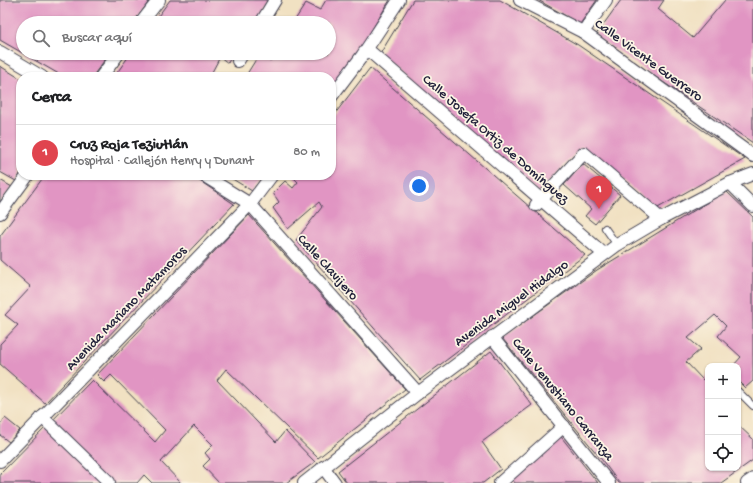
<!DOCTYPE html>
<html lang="es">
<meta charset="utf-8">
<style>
body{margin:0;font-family:"Gochi Hand",sans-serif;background:#f2f2f2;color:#202124}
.controls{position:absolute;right:12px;bottom:12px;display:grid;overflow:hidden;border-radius:8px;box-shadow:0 1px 3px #0004}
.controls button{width:36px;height:36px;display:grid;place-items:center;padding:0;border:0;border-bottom:1px solid #e0e0e0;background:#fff;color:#202124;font:20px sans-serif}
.you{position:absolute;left:419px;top:186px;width:14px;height:14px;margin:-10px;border:3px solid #fff;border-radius:50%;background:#1a73e8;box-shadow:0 0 0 6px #1a73e833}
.badge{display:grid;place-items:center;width:26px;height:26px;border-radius:50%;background:#d1495b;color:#fff;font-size:13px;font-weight:700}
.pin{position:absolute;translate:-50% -33px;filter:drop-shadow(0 1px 2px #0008)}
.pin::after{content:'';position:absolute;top:21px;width:14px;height:12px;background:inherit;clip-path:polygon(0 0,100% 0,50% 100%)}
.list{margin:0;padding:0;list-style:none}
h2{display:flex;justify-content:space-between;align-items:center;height:52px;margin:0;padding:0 16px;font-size:17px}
h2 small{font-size:13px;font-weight:400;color:#757577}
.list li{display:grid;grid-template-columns:26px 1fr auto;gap:12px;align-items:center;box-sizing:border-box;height:56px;padding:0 16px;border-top:1px solid #e0e0e0}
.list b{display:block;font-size:15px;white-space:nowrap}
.list p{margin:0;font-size:13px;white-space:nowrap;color:#757577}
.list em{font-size:13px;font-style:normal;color:#757577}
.icon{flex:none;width:22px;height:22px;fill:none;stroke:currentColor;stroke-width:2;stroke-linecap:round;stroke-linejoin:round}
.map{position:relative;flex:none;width:753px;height:483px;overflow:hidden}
.search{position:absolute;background:#fff;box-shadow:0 1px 3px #0004;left:16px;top:16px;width:320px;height:44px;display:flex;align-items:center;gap:10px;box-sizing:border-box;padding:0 14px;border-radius:22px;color:#757577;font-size:15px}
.panel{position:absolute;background:#fff;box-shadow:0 1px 3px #0004;left:16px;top:72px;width:320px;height:108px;border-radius:16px}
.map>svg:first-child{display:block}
.building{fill:#e195c3}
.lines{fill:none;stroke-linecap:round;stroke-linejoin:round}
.lane-casing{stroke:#413f4f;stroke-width:8}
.street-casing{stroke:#413f4f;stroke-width:14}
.lane{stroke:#fff;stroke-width:6}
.street{stroke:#fff;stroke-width:12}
.labels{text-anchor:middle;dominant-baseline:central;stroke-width:3.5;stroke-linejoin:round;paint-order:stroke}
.street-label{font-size:14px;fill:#22223b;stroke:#fcf5e5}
</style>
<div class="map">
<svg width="753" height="483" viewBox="0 0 753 483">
<rect width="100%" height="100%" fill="#fcf5e5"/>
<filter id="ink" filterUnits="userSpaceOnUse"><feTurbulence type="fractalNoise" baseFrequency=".025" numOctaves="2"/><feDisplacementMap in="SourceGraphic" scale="8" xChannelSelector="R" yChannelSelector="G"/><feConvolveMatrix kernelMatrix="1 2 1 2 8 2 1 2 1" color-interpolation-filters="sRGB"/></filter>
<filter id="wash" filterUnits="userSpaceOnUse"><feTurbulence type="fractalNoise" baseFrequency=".012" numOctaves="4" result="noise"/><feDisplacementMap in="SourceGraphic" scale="16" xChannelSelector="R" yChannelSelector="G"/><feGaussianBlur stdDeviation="0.9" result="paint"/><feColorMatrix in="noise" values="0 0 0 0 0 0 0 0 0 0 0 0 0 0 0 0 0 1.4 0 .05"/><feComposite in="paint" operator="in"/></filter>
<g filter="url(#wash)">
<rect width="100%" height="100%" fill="#f1e1c2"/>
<g id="blocks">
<!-- building -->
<g class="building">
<polygon points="0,0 150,0 133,23 23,23 23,53 110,53 92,77 64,77 0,40"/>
<polygon points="170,0 271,0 258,23 153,23"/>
<polygon points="326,0 390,0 355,57 331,88 331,77 245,77 260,53 270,61 275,53 329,53 329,23 293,23 306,3 320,10"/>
<polygon points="413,0 500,0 578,45 745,159 656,209 600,160 581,147 539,193 380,54"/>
<polygon points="538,0 597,0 580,24"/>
<polygon points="621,0 664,0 658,9 693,38 725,0 753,0 753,143 595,36"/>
<polygon points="131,53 233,53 228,63 220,57 212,72 220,77 114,77"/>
<polygon points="0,66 21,79 21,173 16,181 0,172"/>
<polygon points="370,68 585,255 420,380 296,240 322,207 319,202 288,229 273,208 279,202 273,193 285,181 293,188 298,182 291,175 331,175 331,119"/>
<polygon points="583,164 620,195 595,224 585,216 591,209 564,185"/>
<polygon points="45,175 191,175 234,204 45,403 0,364 0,344 18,325 5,315 31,287 0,260 0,236"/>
<polygon points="226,175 264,175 252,191"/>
<polygon points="0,180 12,187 0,202"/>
<polygon points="726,191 753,217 753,381 745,388 738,381 738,366 733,366 741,357 718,336 726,326 715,315 688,338 701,349 686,362 703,380 708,374 708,468 738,468 738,425 753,439 753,460 721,483 619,483 602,460 502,338 597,270"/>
<polygon points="249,215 405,389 318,458 226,369 217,380 276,442 285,431 315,462 286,483 219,483 203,466 210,459 205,453 213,445 194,426 161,462 181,483 152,483 144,475 137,483 0,483 0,474 92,380 155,442 165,430 111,375 104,382 97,375"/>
<polygon points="491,351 532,405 482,442 501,469 483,483 347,483 338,471"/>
<polygon points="5,418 20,430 9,442 0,435 0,425"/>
<polygon points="558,433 598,483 515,483 511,478"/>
</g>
</g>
</g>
<g filter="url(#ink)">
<use href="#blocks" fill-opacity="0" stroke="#413f4f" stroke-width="1"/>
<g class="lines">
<defs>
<g id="lane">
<polyline points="605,228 617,245"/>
<polyline points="738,391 753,406"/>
</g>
<g id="street">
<polyline points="520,0 583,32 753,156"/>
<polyline points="141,23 159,0"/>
<polyline points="261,23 275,0"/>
<polyline points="583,32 606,0"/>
<polyline points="367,49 604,254"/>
<polyline points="0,52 42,77"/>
<polyline points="238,61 243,53"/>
<polyline points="101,77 119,53"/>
<polyline points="331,97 362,56 399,0"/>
<polyline points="203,175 250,204 418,393"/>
<polyline points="730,183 753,206"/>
<polyline points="536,205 584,153 661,219"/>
<polyline points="0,213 28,175"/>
<polyline points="492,337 609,483"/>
<polyline points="42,417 109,482"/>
<polyline points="0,461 250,204 272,175"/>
<polyline points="323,467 335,483"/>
<polyline points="304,483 418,393 617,245 661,219 730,183 753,174"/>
<polyline points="500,483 564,426"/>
<polyline points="747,483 753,479"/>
</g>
</defs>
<!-- lane casing -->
<use href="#lane" class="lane-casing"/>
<!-- street casing -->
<use href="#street" class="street-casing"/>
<!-- lane -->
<use href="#lane" class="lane"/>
<!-- street -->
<use href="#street" class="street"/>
</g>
</g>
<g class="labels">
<!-- street labels -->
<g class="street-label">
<text transform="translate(648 61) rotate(36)">Calle Vicente Guerrero</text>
<text transform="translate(495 140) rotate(41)">Calle Josefa Ortiz de Domínguez</text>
<text transform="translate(327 268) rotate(48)">Calle Clavijero</text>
<text transform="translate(512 304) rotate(-36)">Avenida Miguel Hidalgo</text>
<text transform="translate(127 309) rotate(-46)">Avenida Mariano Matamoros</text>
<text transform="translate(562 400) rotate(51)">Calle Venustiano Carranza</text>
</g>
</g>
</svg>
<div class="controls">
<button>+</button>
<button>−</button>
<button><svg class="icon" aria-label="locate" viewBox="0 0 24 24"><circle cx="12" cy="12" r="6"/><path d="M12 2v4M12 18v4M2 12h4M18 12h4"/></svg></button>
</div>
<div class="you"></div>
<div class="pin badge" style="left:599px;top:209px;background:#e0444e">1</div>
<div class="search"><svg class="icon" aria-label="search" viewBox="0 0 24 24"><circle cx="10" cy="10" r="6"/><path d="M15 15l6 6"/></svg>Buscar aquí</div>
<section class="panel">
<h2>Cerca<small></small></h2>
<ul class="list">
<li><span class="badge" style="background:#e0444e">1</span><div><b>Cruz Roja Teziutlán</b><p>Hospital · Callejón Henry y Dunant</p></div><em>80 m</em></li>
</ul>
</section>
</div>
